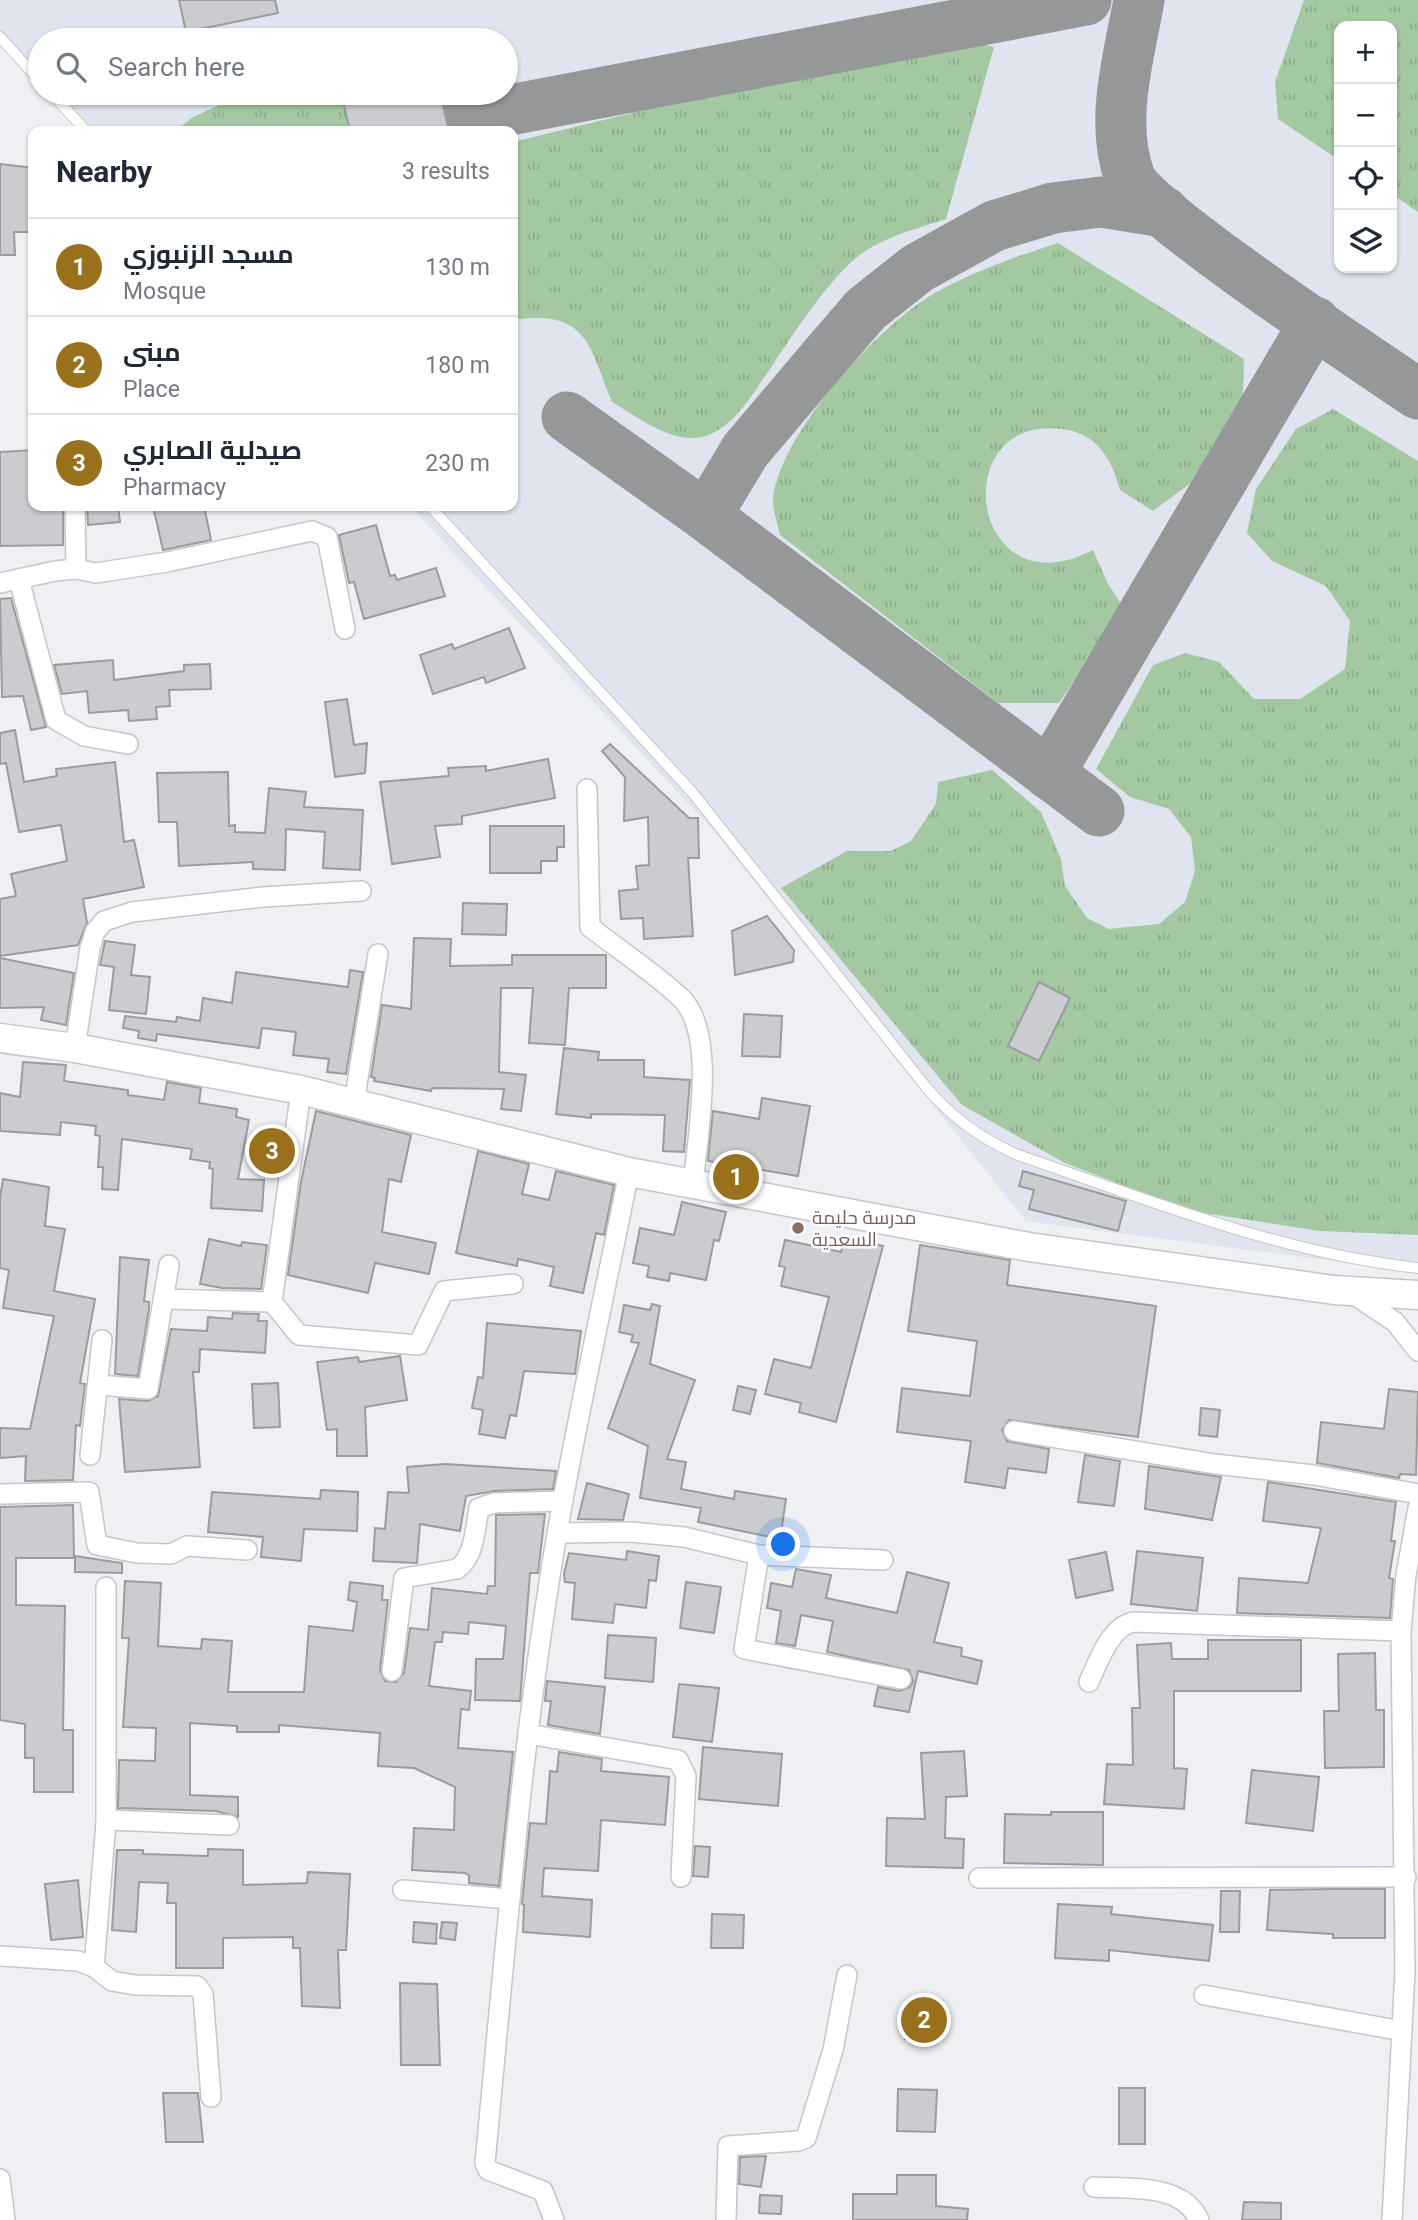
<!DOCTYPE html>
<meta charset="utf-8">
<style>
body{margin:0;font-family:Roboto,Cairo,sans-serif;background:#f2f2f3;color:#1f2937}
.controls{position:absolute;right:21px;top:21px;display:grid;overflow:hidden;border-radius:14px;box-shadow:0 2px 5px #0004}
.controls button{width:63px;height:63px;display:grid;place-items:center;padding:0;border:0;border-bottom:2px solid #e0e1e3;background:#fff;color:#1f2937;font:35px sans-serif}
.you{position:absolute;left:784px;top:1545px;width:24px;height:24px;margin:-18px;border:5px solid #fff;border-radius:50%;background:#1a73e8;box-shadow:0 0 0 10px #1a73e833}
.badge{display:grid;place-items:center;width:46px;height:46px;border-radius:50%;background:#99711d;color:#fff;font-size:23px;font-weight:700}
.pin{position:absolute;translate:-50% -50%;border:4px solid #fff;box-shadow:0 2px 7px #0006}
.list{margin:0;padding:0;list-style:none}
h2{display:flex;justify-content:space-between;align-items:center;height:91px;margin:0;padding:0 28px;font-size:30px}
h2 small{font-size:23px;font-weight:400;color:#747a83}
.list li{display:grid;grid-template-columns:46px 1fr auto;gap:21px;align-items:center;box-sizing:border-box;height:98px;padding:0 28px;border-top:2px solid #e0e1e3}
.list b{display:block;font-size:26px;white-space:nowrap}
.list p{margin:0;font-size:23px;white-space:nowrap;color:#747a83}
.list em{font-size:23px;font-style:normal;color:#747a83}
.icon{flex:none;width:38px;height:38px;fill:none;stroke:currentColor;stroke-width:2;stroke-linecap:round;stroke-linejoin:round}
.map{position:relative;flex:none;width:1418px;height:2220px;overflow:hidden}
.search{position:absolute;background:#fff;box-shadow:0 2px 5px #0004;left:28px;top:28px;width:490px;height:77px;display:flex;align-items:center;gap:18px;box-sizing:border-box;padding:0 24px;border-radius:38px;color:#747a83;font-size:26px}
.panel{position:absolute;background:#fff;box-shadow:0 2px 5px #0004;left:28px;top:126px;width:490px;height:385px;border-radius:14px}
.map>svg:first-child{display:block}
.built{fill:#dfe4ee;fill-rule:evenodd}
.grass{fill:url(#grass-tufts)}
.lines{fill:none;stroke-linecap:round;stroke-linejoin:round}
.taxiway{stroke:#969799;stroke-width:51}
.building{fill:#cacccf;stroke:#9a9c9e;stroke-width:2}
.lane-casing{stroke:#c4c6c8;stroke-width:12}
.street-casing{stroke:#c4c6c8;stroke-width:22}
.secondary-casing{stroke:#c4c6c8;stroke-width:31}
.lane{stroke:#fff;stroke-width:10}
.street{stroke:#fff;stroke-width:19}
.secondary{stroke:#fff;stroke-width:28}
.education-dot{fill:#8d6e63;stroke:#fcfdff;stroke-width:2.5}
.labels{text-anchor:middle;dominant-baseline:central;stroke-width:5;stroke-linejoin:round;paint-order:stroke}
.education-label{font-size:19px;fill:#785e54;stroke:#fcfdff;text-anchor:start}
</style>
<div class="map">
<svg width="1418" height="2220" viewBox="0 0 1418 2220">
<defs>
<pattern id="grass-tufts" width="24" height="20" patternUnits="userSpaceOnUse" patternTransform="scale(1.75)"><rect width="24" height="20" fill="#a4c9a2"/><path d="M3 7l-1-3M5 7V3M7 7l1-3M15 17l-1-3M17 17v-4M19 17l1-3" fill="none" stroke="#8cac8b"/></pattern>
</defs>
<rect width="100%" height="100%" fill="#eef0f3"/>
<!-- built -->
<path class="built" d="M 0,0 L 1418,0 L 1418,1272 L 1026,1221 L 714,831 L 410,506 L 513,506 L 513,131 L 78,131 L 44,93 L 506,93 L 506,40 L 40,40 L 40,89 L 0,43 ZM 1339,26 L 1392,26 L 1392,268 L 1339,268 Z"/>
<!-- grass -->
<g class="grass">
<polygon points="1304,0 1418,0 1418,212 1392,194 1392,26 1339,26 1339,160 1278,119 1275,82"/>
<path d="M 948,36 L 994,47 L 946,219 C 919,228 884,237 861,254 C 828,279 792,336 768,372 C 752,395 737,422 711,434 C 678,449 639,418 612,402 C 589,346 588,309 513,320 L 513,142 Z"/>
<polygon points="246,93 341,93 350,131 175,131 193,117"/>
<path d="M 1058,243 L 1244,359 L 1243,395 L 1192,482 L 1153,511 L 1120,490 C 1113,462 1099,436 1068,430 C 944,407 967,615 1093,550 L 1108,584 L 1124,608 L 1059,703 L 998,703 L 780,535 C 778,524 772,509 773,498 C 782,431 878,326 935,293 C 974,271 1015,257 1058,243 Z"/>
<polygon points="1333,409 1418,461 1418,1235 1320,1231 1190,1211 1065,1163 962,1105 781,888 847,851 891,851 911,841 936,804 938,782 992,770 1041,812 1061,859 1065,886 1087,918 1109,929 1159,924 1185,902 1195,871 1191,837 1169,809 1130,797 1096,769 1153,665 1185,653 1219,662 1254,699 1300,699 1345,669 1350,621 1326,586 1272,561 1247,533 1256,489 1296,429"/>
</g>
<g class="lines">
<!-- taxiway -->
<g class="taxiway">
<path d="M 1139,0 C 1129,57 1109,121 1130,178 C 1142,211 1374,364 1418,394"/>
<polyline points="447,122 1086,0"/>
<polyline points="567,417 706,516 1099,811"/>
<polyline points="706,516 745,451 822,360 866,309 918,268 994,226 1053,208 1101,202 1164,212"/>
<polyline points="1049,774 1315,322"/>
</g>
</g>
<!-- building -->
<g class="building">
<polygon points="179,0 275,0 278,13 186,32"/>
<polygon points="341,93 440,93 449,131 350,131"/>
<polygon points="0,164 33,168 33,232 14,232 15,255 0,255"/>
<polygon points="33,450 33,506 63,506 63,545 0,546 0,452"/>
<polygon points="87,506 118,506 120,522 88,525"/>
<polygon points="153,506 204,506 211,540 163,550"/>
<polygon points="376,525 390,576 395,575 397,580 436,568 445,596 364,619 354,582 349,583 339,535"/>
<polygon points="11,598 46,727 31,730 23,696 2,697 0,599"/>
<polygon points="509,628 525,668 486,683 484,677 433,694 420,655 452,644 454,649"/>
<polygon points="113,660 114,680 184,671 184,665 210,664 211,689 169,690 170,706 156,707 157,719 129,721 128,710 89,713 87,691 62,694 54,665"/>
<polygon points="347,699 354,745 367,743 365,773 335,777 325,702"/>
<polygon points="15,730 24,782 57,776 56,769 115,762 124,842 134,840 144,887 83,899 87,923 78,945 0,956 0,899 16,896 11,874 67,861 61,825 19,832 6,763 0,764 0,733"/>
<polygon points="610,744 689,818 698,818 699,858 688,858 693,936 644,939 643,918 621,919 619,891 638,889 636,866 649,865 648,817 624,821 625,777 602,751"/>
<polygon points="548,759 555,798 462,816 462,824 435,826 440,857 392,864 380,782 449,776 448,768 486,766 486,771"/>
<polygon points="228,772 229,826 235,825 235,832 265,833 269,788 306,792 304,807 363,810 360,870 323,868 325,832 286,829 285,870 253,869 253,862 179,866 177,822 159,822 157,773"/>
<polygon points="490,826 564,826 564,847 557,847 557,861 541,861 541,873 490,873"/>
<polygon points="463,903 507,904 506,935 462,934"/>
<polygon points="767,916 794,950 793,962 735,975 732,931"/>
<polygon points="414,938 451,939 450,966 512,965 512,955 606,955 606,988 569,988 565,1045 529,1043 533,988 501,988 499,1072 526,1075 521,1111 501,1109 504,1089 432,1088 431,1091 374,1081 375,1078 371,1077 382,1005 411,1009"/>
<polygon points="105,941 135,945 131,975 150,977 146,1014 109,1010 114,967 100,965"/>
<polygon points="0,958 74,973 66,1025 41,1020 44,1007 0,1008"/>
<polygon points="350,970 363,972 346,1074 327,1072 329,1059 293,1055 296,1032 262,1028 259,1048 157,1034 156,1041 138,1038 139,1031 123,1028 125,1016 176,1022 177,1017 200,1021 203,998 232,1003 236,972 348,987"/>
<polygon points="1039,982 1070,998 1039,1061 1008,1046"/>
<polygon points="744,1014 782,1016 780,1057 742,1056"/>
<polygon points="564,1048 599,1052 598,1060 644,1060 644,1077 690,1080 684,1152 663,1151 665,1115 591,1114 591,1118 556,1114"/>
<polygon points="23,1062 66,1065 64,1081 128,1090 128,1095 164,1100 167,1082 201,1088 199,1103 237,1109 236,1117 249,1120 238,1179 264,1180 262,1211 211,1208 213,1169 209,1168 210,1162 190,1159 192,1149 122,1139 118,1190 102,1189 103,1167 98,1167 100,1136 95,1135 96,1126 61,1122 60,1135 0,1131 0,1093 20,1097"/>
<polygon points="762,1098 810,1106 798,1176 708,1161 713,1111 759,1119"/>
<polygon points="316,1111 411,1135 401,1182 389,1179 382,1232 436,1243 429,1274 375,1263 368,1293 288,1275 301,1182"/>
<polygon points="478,1151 529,1164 522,1194 549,1200 556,1171 614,1185 604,1235 596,1233 583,1293 550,1286 554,1267 518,1259 517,1266 456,1253"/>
<polygon points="1023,1171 1126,1201 1118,1231 1029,1209 1034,1190 1019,1186"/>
<polygon points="3,1179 49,1187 45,1226 65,1229 54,1291 95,1299 80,1383 85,1384 80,1426 76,1425 73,1480 25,1481 26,1456 0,1458 0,1428 30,1429 54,1316 3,1308 9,1270 0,1268 0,1198"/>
<polygon points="682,1202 726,1212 719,1241 714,1240 706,1280 670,1273 669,1281 647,1277 649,1266 633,1263 640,1228 674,1235"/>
<polygon points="846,1236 883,1246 836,1422 799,1412 801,1403 765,1394 774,1359 811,1368 829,1297 781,1286 785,1267 779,1266 785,1240 841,1252"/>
<polygon points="209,1239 241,1246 242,1242 267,1245 261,1289 222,1288 200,1284"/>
<polygon points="920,1245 1010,1260 1007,1285 1156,1306 1138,1437 1009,1420 1002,1430 1007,1441 1049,1449 1046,1473 1008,1468 1005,1488 965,1482 971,1441 897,1432 902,1388 970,1396 977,1341 908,1331"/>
<polygon points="120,1257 149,1260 144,1301 149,1302 149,1309 138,1376 115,1374"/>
<polygon points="652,1304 660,1306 650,1364 695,1380 667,1459 686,1462 681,1489 734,1499 735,1491 786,1499 780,1539 698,1522 701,1508 640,1498 648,1446 608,1428 639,1343 631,1342 633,1335 619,1332 624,1305 650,1310"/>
<polygon points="233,1313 259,1314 258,1321 267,1321 265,1353 200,1349 199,1372 193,1372 200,1467 125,1472 119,1399 148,1401 158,1396 171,1329 207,1331 208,1317 232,1319"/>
<polygon points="487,1323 581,1331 575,1374 524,1371 516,1416 510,1415 505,1438 479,1434 483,1410 472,1408 478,1377 483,1378"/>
<polygon points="400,1356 407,1400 365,1407 367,1456 337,1456 337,1429 327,1430 317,1362 358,1357 359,1362"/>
<polygon points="278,1383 280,1427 254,1428 252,1384"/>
<polygon points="738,1386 756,1390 750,1414 733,1410"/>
<polygon points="1389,1389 1418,1392 1416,1475 1400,1474 1399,1478 1317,1463 1321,1422 1384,1429"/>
<polygon points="1201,1408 1220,1410 1217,1437 1199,1435"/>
<polygon points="1085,1455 1120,1461 1114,1506 1078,1502"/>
<polygon points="445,1464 556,1471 553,1489 494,1491 466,1496 460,1531 420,1524 417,1563 373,1561 375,1528 385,1529 388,1492 409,1493 407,1467"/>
<polygon points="1149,1466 1221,1477 1212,1520 1145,1509"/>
<polygon points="1268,1482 1396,1502 1391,1541 1395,1541 1389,1578 1393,1579 1390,1618 1237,1613 1239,1578 1308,1583 1321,1528 1263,1521"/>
<polygon points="587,1483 629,1494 623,1520 578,1519"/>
<polygon points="321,1490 358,1492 357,1531 304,1529 301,1561 261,1557 263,1537 208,1532 212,1492 320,1499"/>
<polygon points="73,1505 74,1558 16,1558 16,1605 65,1606 63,1730 73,1730 73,1792 34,1792 34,1758 25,1758 25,1724 0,1720 0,1507"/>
<polygon points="545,1514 538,1573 530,1573 520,1701 475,1700 476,1659 503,1659 506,1626 469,1622 468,1634 443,1632 442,1642 435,1642 429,1686 471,1691 469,1710 461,1709 458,1748 513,1752 499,1886 469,1883 469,1875 465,1873 412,1870 414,1828 454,1830 455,1787 414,1768 378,1766 380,1733 279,1725 279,1732 237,1732 237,1726 190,1723 190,1795 238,1797 238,1817 216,1811 118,1808 119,1760 155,1761 156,1728 123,1727 129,1638 122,1638 125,1581 161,1583 158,1646 201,1649 202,1639 232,1641 228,1692 304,1692 309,1626 353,1631 357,1602 348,1600 350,1582 383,1586 382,1600 388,1600 380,1670 385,1681 396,1682 404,1673 410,1628 428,1630 432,1588 487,1594 488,1586 495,1586 496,1515"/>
<polygon points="627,1551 659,1556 656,1581 649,1580 646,1608 615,1604 613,1623 572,1619 575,1583 565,1582 564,1574 569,1553 626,1560"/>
<polygon points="1137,1551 1203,1558 1197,1611 1131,1604"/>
<polygon points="1106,1552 1113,1590 1076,1598 1069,1560"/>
<polygon points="75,1556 122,1563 122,1573 75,1572"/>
<polygon points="796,1569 831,1575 826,1598 897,1613 907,1572 949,1583 934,1642 962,1648 961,1656 982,1661 977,1684 918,1671 909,1712 874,1706 878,1687 899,1691 910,1687 913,1681 909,1670 827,1652 833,1621 801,1615 795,1646 776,1643 781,1611 767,1608 771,1583 792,1587"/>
<polygon points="686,1582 721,1587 714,1633 680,1628"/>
<polygon points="608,1635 656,1638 653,1682 605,1678"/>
<polygon points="1208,1640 1301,1640 1301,1691 1174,1691 1174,1768 1187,1769 1184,1809 1104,1804 1107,1764 1133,1765 1132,1708 1140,1708 1137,1645 1171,1643 1172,1659 1208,1659"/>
<polygon points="1375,1653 1376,1710 1384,1710 1384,1767 1325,1768 1324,1711 1339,1711 1338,1654"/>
<polygon points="547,1681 605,1687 600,1734 548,1725 551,1701 545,1701"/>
<polygon points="679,1684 719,1688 712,1742 673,1737"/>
<polygon points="703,1747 782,1754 778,1806 699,1799"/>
<polygon points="964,1751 967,1796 946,1797 945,1838 964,1839 963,1868 886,1866 887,1818 925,1819 921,1753"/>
<polygon points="559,1752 602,1759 601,1771 669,1777 665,1825 601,1820 598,1871 544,1868 542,1896 592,1900 590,1937 523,1932 524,1905 522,1904 530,1823 546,1824 550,1771 557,1772"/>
<polygon points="1252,1770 1319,1777 1313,1831 1246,1823"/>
<polygon points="1051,1812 1103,1812 1103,1865 1004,1863 1005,1814 1051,1815"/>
<polygon points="695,1846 710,1847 708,1877 693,1876"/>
<polygon points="208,1849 243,1850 243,1885 307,1883 308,1872 350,1874 346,1950 338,1950 340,2008 302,2006 300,1948 293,1948 293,1937 223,1938 223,1968 176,1968 176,1903 167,1903 168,1883 139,1882 136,1932 112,1930 117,1850 143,1850 143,1854 208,1856"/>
<polygon points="78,1880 83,1937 51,1940 45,1884"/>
<polygon points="1329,1889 1385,1889 1385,1938 1333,1938 1333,1934 1267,1930 1270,1890"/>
<polygon points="1221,1891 1240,1891 1239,1932 1220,1932"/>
<polygon points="1058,1904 1112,1907 1111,1914 1213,1925 1209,1961 1109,1950 1109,1961 1055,1958"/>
<polygon points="712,1914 744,1915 743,1948 711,1948"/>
<polygon points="414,1922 437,1924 436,1944 413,1942"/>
<polygon points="442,1922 457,1923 455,1940 440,1938"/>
<polygon points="400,1983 437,1984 440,2065 401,2065"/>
<polygon points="912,1998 942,2001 942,2029 938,2040 905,2039 905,2011 912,2010"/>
<rect x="1119" y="2088" width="26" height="56"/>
<polygon points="898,2089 937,2090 935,2132 897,2131"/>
<polygon points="163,2093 198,2093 203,2142 166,2142"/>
<polygon points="766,2156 761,2187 739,2184 740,2157"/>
<polygon points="897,2175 936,2175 936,2206 968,2209 967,2220 853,2220 853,2194 897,2194"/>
<polygon points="760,2195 782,2196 781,2214 759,2213"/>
<polygon points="1244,2202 1281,2203 1281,2220 1242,2220"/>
</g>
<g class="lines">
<defs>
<g id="lane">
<polyline points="0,37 40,81"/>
<polyline points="51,93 86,131"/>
<path d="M 430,506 L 692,792 L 926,1087 C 952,1118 981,1139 1018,1155 C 1149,1200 1280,1253 1418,1268"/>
</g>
<g id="street">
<polyline points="75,506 76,569"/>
<polyline points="19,579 56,720 84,736 128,744"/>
<polyline points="0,583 55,571 76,569 96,573 167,562 312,531 327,537 345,629"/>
<path d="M 587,789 L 590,927 C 619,950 652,971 680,997 C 718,1032 697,1137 693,1186"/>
<polyline points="75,1048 90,948 95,932 104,921 132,912 263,897 361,891"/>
<polyline points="301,1090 272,1302 299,1335 418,1345 444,1291 513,1284"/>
<polyline points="354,1103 378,954"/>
<polyline points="1350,1292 1395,1322 1418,1351"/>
<polyline points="164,1299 272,1302"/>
<polyline points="98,1385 148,1389 169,1265"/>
<polyline points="1014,1431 1215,1464 1314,1475 1418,1494"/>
<polyline points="90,1455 102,1340"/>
<polyline points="0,1494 89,1492 97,1545 137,1553 171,1554 187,1546 247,1550"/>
<polyline points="558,1533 631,1532 684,1537 759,1555 883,1560"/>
<polyline points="759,1555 744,1649 901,1679"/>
<polyline points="106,1587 106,1823"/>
<path d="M 392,1671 L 404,1578 L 457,1569 C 475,1557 475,1528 479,1508 L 494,1503 L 563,1501"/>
<path d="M 1089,1682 C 1098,1662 1110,1627 1133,1622 L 1401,1631"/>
<polyline points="528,1734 678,1760 686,1776 681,1877"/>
<polyline points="979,1878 1406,1877"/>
<polyline points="403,1890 509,1899"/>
<polyline points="0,1956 78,1961 94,1967 112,1981 135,1985 197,1986 203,1994 211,2097"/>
<polyline points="94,1967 106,1823 110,1820 229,1825"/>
<polyline points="1204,1995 1402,2031"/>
<polyline points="0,2179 5,2220"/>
<path d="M 1094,2187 C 1128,2189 1183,2183 1199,2220"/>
<path d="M 554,2220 L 543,2191 L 488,2170 L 485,2163 C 506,1942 523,1719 563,1500 C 583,1391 607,1282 629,1172"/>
<polyline points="726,2220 728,2146 798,2141 806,2138 833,2050 847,1975"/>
<polyline points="1392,2220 1405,1971 1401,1631 1406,1575 1418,1508"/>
</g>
<polyline id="secondary" points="0,1038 75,1048 301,1090 629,1172 1029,1247 1334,1290 1418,1295"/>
</defs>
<!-- lane casing -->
<use href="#lane" class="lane-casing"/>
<!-- street casing -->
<use href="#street" class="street-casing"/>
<!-- secondary casing -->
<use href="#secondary" class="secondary-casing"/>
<!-- lane -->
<use href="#lane" class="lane"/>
<!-- street -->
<use href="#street" class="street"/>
<!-- secondary -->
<use href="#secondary" class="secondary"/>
</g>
<!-- markers -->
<circle class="education-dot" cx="798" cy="1228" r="7"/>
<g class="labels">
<!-- education labels -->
<g class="education-label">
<text x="812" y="1217">مدرسة حليمة<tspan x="812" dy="22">السعدية</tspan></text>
</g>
</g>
</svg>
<div class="controls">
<button>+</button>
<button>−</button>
<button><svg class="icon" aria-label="locate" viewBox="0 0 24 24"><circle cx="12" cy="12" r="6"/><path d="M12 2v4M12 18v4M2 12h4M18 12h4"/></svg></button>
<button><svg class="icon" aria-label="layers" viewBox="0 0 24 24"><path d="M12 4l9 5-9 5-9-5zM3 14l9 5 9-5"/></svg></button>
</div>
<div class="you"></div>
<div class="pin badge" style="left:736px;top:1177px">1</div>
<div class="pin badge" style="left:924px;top:2020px">2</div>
<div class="pin badge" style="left:272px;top:1151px">3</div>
<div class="search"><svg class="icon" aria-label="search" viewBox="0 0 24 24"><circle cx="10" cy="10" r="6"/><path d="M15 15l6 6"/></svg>Search here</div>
<section class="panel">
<h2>Nearby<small>3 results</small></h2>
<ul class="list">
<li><span class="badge">1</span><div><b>مسجد الزنبوزي</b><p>Mosque</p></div><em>130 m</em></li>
<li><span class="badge">2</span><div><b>مبنى</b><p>Place</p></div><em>180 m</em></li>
<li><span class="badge">3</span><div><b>صيدلية الصابري</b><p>Pharmacy</p></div><em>230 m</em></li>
</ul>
</section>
</div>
